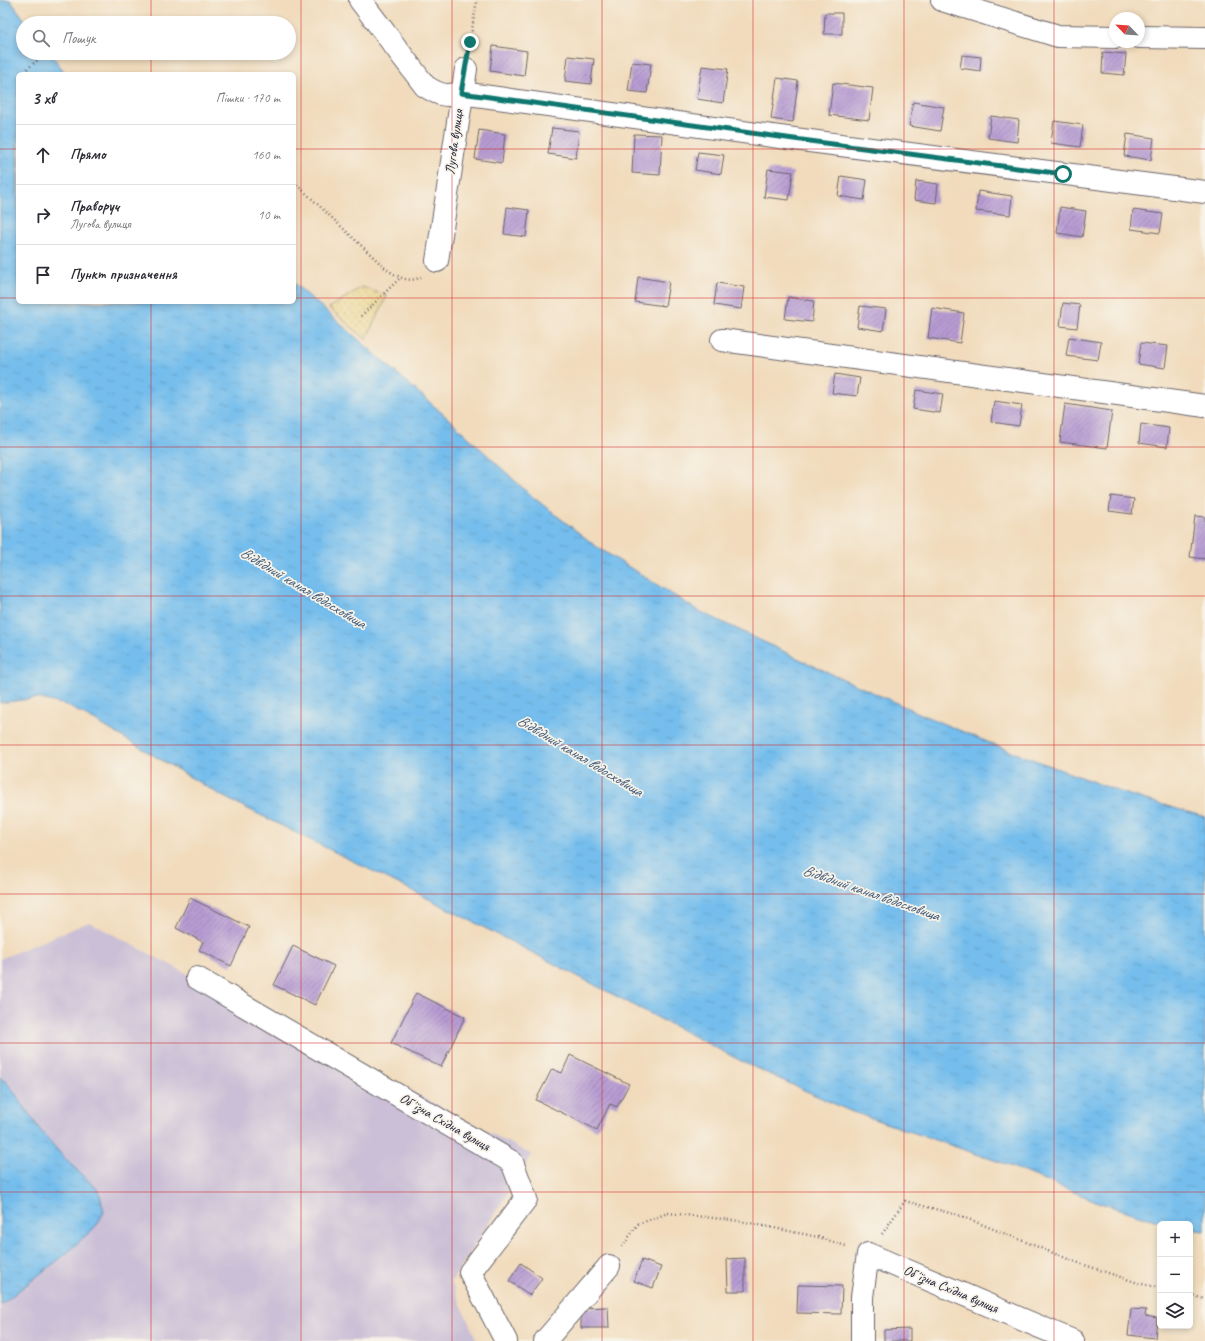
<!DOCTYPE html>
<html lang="uk">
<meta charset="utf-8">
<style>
body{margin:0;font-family:Caveat,sans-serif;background:#f7f7f7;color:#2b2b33}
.controls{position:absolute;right:12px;bottom:12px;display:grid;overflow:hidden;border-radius:6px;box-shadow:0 2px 6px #0003}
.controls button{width:36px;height:36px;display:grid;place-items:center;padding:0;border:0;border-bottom:1px solid #e1e1e2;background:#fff;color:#2b2b33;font:20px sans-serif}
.compass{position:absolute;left:1109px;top:12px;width:36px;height:36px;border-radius:50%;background:#fff;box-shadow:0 2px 6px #0003;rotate:295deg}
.stop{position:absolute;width:12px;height:12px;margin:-9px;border:3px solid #0f766e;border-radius:50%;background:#fff}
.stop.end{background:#0f766e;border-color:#fff;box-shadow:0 1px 4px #0008}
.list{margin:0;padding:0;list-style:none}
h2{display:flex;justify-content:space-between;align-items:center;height:52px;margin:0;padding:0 16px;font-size:17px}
h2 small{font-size:13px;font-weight:400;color:#7c7c81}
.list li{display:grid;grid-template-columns:26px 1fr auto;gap:12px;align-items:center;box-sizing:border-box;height:60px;padding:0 16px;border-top:1px solid #e1e1e2}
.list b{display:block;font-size:15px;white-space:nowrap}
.list p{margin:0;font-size:13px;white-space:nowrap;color:#7c7c81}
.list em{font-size:13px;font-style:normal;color:#7c7c81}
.icon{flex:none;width:22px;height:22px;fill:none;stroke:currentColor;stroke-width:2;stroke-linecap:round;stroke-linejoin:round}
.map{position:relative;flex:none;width:1205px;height:1341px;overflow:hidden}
.search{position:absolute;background:#fff;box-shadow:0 2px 6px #0003;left:16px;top:16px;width:280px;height:44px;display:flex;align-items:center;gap:10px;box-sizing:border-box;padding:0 14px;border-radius:22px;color:#7c7c81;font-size:15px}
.panel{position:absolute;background:#fff;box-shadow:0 2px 6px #0003;left:16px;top:72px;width:280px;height:232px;border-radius:6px}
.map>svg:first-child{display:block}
.industrial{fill:#cabfd6}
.sand{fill:url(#sand-dots);stroke:#887e6c}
.water{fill:url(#water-ripples);stroke:#4b7094}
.building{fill:url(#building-hatch)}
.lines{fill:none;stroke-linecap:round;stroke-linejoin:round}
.minor-casing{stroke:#6a6368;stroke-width:24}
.path{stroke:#6a6368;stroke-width:2.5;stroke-dasharray:1 3;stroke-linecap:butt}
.minor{stroke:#fff;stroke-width:22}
.route{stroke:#0f766e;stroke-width:5}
.grid{fill:none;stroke:#d62828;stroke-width:1;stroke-opacity:0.55}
.labels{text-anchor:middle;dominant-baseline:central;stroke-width:3.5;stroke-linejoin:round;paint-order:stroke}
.street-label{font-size:14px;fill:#22223b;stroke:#f7f3e8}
.water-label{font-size:15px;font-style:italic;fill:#3f5879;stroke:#f7f3e8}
</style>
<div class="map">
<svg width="1205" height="1341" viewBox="0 0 1205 1341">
<defs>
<pattern id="sand-dots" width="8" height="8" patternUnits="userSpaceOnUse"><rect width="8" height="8" fill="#eeda9e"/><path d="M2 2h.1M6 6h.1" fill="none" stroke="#ccbb89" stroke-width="1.8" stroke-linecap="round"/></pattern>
<pattern id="water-ripples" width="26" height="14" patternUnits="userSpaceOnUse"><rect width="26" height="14" fill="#74bdec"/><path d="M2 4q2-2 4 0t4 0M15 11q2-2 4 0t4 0" fill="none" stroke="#64a2cb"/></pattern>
<pattern id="building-hatch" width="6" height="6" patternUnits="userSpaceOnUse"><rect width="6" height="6" fill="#b79cd3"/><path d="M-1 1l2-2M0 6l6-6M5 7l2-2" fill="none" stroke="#947fac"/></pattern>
</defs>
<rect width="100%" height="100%" fill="#f7f3e8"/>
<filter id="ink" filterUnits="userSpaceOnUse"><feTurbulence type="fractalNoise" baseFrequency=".025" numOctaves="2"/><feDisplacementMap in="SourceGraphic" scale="8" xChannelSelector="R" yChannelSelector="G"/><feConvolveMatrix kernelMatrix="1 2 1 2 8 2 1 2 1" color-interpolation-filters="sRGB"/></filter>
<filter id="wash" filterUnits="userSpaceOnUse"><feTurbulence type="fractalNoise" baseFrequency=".012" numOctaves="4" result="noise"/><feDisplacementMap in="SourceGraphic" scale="16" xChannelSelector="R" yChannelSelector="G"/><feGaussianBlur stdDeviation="0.9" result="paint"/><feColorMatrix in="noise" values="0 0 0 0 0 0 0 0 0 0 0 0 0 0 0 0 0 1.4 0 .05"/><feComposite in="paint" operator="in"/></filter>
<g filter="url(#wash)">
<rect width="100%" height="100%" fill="#f1dbbc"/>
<!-- industrial -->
<polygon class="industrial" points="89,922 532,1155 451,1282 477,1341 0,1341 0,1305 66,1254 96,1226 99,1191 66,1160 40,1130 12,1089 0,1076 0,959"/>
<!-- sand -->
<polygon class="sand" points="362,287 387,296 366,339 329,308"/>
<!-- water -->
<g class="water">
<polygon points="0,0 10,0 27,23 23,23 23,53 50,53 66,74 18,74 18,302 294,302 294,283 451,421 529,494 597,547 697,610 814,666 932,719 1007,750 1129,795 1205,817 1205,1231 1190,1229 1190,1224 1167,1224 1101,1203 1000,1162 850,1111 747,1064 433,901 222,796 94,720 66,705 36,698 0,703"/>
<polygon points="0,1076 12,1089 40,1130 66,1160 99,1191 104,1212 96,1226 66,1254 0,1305"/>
</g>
<g id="blocks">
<!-- building -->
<g class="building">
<polygon points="825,13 842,13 842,34 824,34"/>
<polygon points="493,46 527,51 524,76 490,71"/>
<polygon points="1103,52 1126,54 1124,75 1102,73"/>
<polygon points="962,55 981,57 980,71 960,68"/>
<polygon points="568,56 594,59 591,84 565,81"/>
<polygon points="632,62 651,64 647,93 628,91"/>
<polygon points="702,66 728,69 723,103 697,99"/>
<polygon points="777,78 798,81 793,122 771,119"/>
<polygon points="833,83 873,88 869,120 829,115"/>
<polygon points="913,102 944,107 940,131 909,126"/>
<polygon points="991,116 1019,120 1017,142 988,138"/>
<polygon points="1054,121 1083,125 1080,147 1051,143"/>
<polygon points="552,128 579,131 576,158 548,154"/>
<polygon points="479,130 505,134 502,163 475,159"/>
<polygon points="634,134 662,135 660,175 632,173"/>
<polygon points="1127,134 1154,138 1151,160 1124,156"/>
<polygon points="698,152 724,155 721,174 695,170"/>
<polygon points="768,169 793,172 789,200 764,197"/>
<polygon points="841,176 867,180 864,200 838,196"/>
<polygon points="916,181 938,184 936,203 914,200"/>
<polygon points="978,191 1012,196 1010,215 976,211"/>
<polygon points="507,207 529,210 526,237 504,234"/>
<polygon points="1060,207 1086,211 1082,237 1057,233"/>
<polygon points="1133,210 1163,214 1160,233 1131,229"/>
<polygon points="638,277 669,282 665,306 635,302"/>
<polygon points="717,283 744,287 741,309 714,305"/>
<polygon points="788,297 814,301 812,322 785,319"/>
<polygon points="1063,303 1080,305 1077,328 1060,326"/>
<polygon points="860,306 886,309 883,331 857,327"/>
<polygon points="932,308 964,313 960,343 928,338"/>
<polygon points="1069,337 1101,342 1098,360 1066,356"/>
<polygon points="1141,343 1168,346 1165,368 1138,364"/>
<polygon points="835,374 860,378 857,396 832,393"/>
<polygon points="916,390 943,394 940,413 913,409"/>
<polygon points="994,401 1022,405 1019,426 991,422"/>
<polygon points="1065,404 1112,411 1107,448 1060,442"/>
<polygon points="1141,424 1169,428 1167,447 1139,443"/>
<polygon points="1111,496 1134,499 1132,514 1109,511"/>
<polygon points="1195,516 1205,517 1205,559 1190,557"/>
<polygon points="190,898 249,927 231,966 199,950 203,942 176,928"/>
<polygon points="293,946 334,966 315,1005 274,985"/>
<polygon points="416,993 465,1017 441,1067 391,1043"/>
<polygon points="570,1055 629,1084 617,1107 610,1104 597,1130 536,1100 552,1069 562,1073"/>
<polygon points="745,1258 745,1291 728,1291 727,1259"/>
<polygon points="642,1260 661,1267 653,1288 634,1281"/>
<polygon points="521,1263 542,1278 530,1295 509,1281"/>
<polygon points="798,1285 842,1286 841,1314 797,1313"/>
<polygon points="608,1307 609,1328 581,1328 581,1308"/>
<polygon points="1131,1309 1146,1310 1145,1316 1157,1318 1155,1338 1128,1335"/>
<polygon points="910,1329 910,1341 884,1341 884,1330"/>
</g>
</g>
</g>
<g filter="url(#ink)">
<use href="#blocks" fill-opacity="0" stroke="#6a6368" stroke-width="1"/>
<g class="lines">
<defs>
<g id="minor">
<path d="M 360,0 L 425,86 C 439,95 445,97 461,93 L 794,139 L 1205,192"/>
<polyline points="942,0 1058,36 1115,37"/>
<polyline points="1139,37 1205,38"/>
<polyline points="437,261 466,69"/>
<polyline points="722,340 1205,406"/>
<polyline points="197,978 512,1162 526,1199 470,1272 506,1341"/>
<polyline points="545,1341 609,1266"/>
<polyline points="862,1341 862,1297 868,1254 1073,1341"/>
</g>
</defs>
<!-- minor casing -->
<use href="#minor" class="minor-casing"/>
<!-- path -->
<g class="path">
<polyline points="469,47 477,0"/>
<polyline points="27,69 46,53"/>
<path d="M 294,182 L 386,269 C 397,276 408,284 421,277"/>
<polyline points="361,316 400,278"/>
<polyline points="882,1234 905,1201 961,1216 1073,1261 1138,1283 1160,1288"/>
<polyline points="622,1247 638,1224 668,1213 740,1221 818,1237 846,1246"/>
<polyline points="1190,1295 1205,1299"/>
</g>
<!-- minor -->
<use href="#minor" class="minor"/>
</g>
</g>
<g class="lines" filter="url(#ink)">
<!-- route -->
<polyline class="route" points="470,42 461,93 794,139 1063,174"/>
</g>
<!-- grid -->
<path class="grid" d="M 151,0 L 151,23M 301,0 L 301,1341M 452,0 L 452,1341M 602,0 L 602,1341M 753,0 L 753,1341M 904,0 L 904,1341M 1054,0 L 1054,1341M 151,53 L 151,74M 0,149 L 18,149M 294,149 L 1205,149M 0,298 L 18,298M 294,298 L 1205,298M 151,302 L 151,1341M 0,447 L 1205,447M 0,596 L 1205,596M 0,745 L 1205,745M 0,894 L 1205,894M 0,1043 L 1205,1043M 0,1192 L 1205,1192"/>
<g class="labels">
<!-- street labels -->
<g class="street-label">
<text transform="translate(454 142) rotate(-82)">Лугова вулиця</text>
<text transform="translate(445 1122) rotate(30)">Обʼїзна Східна вулиця</text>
<text transform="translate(951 1289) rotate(23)">Обʼїзна Східна вулиця</text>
</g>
<!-- water labels -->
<g class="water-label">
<text transform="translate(303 588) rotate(31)">Відвідний канал водосховища</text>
<text transform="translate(580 756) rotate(31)">Відвідний канал водосховища</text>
<text transform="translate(871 893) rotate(19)">Відвідний канал водосховища</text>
</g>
</g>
</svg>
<div class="controls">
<button>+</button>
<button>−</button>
<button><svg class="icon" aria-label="layers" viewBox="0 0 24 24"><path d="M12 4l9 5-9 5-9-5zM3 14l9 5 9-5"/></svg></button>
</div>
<svg class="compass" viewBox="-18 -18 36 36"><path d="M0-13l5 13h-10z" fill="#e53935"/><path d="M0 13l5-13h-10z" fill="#7c7c81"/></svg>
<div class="stop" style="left:1063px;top:174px"></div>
<div class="stop end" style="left:470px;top:42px"></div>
<div class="search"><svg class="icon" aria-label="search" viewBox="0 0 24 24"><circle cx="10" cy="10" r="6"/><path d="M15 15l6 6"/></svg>Пошук</div>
<section class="panel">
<h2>3 хв<small>Пішки · 170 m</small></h2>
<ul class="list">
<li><svg class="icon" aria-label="ahead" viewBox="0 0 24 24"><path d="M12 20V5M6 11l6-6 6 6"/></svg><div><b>Прямо</b></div><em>160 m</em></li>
<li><svg class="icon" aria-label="right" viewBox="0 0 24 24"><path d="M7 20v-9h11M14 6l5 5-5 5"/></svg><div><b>Праворуч</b><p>Лугова вулиця</p></div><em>10 m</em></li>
<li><svg class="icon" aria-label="arrive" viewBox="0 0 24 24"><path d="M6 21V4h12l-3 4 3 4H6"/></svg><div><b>Пункт призначення</b></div></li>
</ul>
</section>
</div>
